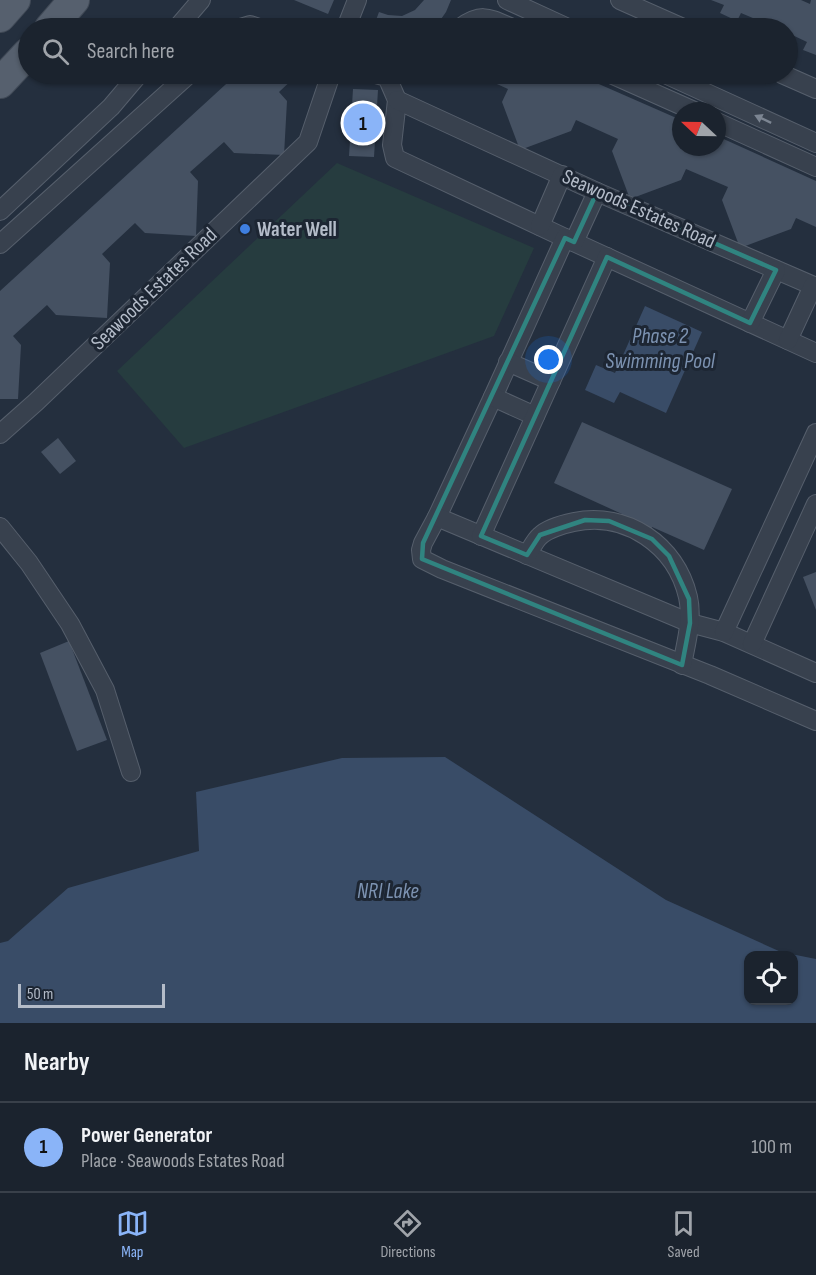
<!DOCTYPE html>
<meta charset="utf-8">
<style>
body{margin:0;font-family:"Sofia Sans Condensed",sans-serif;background:#282f3a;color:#f1f3f6}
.controls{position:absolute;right:18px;bottom:18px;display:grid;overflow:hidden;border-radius:12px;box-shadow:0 2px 4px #0004}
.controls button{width:54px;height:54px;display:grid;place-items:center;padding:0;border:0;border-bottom:2px solid #39404a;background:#1b232e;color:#f1f3f6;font:30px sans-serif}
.compass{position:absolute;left:672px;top:102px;width:54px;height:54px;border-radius:50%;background:#1b232e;box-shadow:0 2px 4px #0004;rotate:292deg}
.scale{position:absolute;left:18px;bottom:15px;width:147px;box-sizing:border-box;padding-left:6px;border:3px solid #b4bcc9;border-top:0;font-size:16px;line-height:21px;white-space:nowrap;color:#b4bcc9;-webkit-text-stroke:4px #1d2633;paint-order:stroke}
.you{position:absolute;left:549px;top:360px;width:21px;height:21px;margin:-15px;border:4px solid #fff;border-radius:50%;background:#1a73e8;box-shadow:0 0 0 9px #1a73e833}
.badge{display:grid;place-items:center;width:39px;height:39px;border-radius:50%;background:#8ab4f8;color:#111;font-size:20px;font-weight:700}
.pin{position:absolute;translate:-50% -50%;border:3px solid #fff;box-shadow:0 2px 6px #0006}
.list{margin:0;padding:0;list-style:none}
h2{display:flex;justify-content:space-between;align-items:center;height:78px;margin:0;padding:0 24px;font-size:26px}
h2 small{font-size:20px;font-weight:400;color:#a0a4aa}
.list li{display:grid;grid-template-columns:39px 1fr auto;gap:18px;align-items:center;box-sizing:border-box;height:90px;padding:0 24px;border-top:2px solid #39404a}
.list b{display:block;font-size:22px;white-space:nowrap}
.list p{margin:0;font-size:20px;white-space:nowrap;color:#a0a4aa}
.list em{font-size:20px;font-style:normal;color:#a0a4aa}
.icon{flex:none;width:33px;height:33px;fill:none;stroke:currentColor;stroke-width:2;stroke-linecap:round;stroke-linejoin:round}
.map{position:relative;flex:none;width:816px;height:1023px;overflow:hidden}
.search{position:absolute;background:#1b232e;box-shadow:0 2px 4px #0004;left:18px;right:18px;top:18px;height:66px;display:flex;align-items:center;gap:15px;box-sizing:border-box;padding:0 21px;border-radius:33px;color:#a0a4aa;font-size:22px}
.sheet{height:168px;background:#1b232e}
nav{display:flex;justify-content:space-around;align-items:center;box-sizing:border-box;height:84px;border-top:2px solid #39404a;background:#1b232e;font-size:16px;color:#a0a4aa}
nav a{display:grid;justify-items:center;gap:3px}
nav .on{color:#8ab4f8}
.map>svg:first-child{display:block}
.green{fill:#263c3f}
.water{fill:#394c67;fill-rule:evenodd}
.building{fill:#455162}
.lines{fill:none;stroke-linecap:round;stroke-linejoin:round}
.minor-casing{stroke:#565f6c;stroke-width:20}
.primary-casing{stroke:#414a57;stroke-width:32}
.minor{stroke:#38414e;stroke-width:18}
.primary{stroke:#56606e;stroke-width:30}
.oneway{fill:#7c8592}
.marked{fill:none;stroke:#308480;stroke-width:4.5;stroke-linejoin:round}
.shop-dot{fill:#3f7fe0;stroke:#1d2633;stroke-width:2}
.labels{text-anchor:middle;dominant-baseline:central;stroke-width:6;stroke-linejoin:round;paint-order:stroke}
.street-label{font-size:21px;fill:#b4bcc9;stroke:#1d2633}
.poi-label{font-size:21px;font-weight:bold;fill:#b4bcc9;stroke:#1d2633;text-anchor:start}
.water-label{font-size:22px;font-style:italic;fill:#7c92b1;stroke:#1d2633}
</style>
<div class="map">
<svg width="816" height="1023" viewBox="0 0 816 1023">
<rect width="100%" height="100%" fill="#242f3e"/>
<!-- green -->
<polygon class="green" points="337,163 534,248 494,336 184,448 117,371"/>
<!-- water -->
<g class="water">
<polygon points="645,306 702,332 666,413 620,392 614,403 585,390 596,365 615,373"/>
<path d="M 445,757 L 666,900 L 781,952 L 816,959 L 816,1023 L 0,1023 L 0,943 L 8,941 L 68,888 L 199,851 L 196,792 L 342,758 ZM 748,956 L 794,956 L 794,1000 L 748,1000 Z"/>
</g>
<!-- building -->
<g class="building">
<polygon points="294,0 334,0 328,14"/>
<polygon points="424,0 451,0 446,12 439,22 431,28 373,28 379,12 388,15 402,16 415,10"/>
<polygon points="711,0 801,0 810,4 811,0 816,0 816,55 803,50 807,42 788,33 788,28 776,28 741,13 737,21 720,13 724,5"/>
<polygon points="237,74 294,74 296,76 279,92 287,101 284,155 234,153 224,142 190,172 198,181 196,236 145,233 135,223 102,254 110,263 107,318 56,315 47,305 13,336 21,345 18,399 0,399 0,291"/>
<polygon points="490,74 576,74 681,120 681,147 717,147 717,136 816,181 816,227 796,218 791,229 740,248 722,200 728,187 686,169 681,180 630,199 612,151 618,139 576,120 571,131 520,150 502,102 508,89 488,80"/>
<polygon points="353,89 378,90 374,157 349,156"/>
<polygon points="582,422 732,489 704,550 652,527 650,532 621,519 622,514 554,483"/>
<polygon points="58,438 76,461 60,474 41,452"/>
<polygon points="816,572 816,610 803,577"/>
<polygon points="69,641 107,740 77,751 40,653"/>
</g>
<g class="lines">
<defs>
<g id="minor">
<polyline points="507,0 568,28"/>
<polyline points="620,0 683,28"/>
<polyline points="177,28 201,0"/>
<polyline points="240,28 250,25 259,28"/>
<polyline points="346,28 357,0"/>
<path d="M 460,28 C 482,12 489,18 512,28"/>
<polyline points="376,74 387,77 397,100 392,145 395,158 565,238 816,353"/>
<polyline points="611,74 694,111"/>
<polyline points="665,74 816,143"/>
<polyline points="782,74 816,89"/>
<polyline points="397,100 597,192 816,287"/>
<polyline points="717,122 816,167"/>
<polyline points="0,211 111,107 139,74"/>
<polyline points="540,226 562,175"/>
<polyline points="565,238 493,397 437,517 423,543 421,550 422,559 442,569 710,675 816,721"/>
<polyline points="574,242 597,192"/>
<polyline points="0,244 189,74"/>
<polyline points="750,323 776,270"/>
<polyline points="788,340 813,286"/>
<polyline points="508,362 551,381"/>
<polyline points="493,397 535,416"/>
<polyline points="0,434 36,402 308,142 331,74"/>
<polyline points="437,517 690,623 724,632 816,673"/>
<polyline points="0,527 29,563 70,624 105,690 131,772"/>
<polyline points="481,536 607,257"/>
<path d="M 527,555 C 531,549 535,540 540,536 C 547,529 564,524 574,522 C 626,511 676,545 688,597 C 693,619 686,643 682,665"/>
<polyline points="724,632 816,433"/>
<polyline points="752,644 816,504"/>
</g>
<g id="primary">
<polyline points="0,17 15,0"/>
<polyline points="50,28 74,0"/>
<polyline points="0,83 28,53"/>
</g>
</defs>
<!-- minor casing -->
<use href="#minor" class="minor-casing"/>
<!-- primary casing -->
<use href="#primary" class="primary-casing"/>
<!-- minor -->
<use href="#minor" class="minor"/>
<!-- primary -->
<use href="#primary" class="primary"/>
</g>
<!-- one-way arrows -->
<defs><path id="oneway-solid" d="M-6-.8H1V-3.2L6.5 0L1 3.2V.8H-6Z" transform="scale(1.5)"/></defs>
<use class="oneway" href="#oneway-solid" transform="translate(763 119) rotate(-155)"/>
<!-- marked area -->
<path class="marked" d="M 597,192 L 776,270 L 750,323 L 607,257 L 481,536 L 527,555 L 540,535 L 585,520 L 609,521 L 652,539 L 669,556 L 689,599 L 690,623 L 682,665 L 422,559 L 423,543 L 565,238 L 574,242 Z"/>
<!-- markers -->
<circle class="shop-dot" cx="245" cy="229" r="6"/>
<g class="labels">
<!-- street labels -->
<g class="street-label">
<text transform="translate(639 209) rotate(24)">Seawoods Estates Road</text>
<text transform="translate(154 289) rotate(-44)">Seawoods Estates Road</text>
</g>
<!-- poi labels -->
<g class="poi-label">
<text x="257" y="229">Water Well</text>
</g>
<!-- water labels -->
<g class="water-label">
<text x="660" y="336">Phase 2<tspan x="660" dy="25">Swimming Pool</tspan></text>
<text x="388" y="891">NRI Lake</text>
</g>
</g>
</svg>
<div class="controls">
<button><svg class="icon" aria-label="locate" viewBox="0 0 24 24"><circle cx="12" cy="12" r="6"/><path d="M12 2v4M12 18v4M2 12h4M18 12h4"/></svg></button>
</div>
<svg class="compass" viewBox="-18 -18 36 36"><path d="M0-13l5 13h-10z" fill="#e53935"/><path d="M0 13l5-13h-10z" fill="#a0a4aa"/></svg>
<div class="scale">50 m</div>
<div class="you"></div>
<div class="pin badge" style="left:363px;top:123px">1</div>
<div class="search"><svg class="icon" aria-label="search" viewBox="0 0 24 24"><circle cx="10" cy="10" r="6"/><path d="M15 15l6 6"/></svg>Search here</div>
</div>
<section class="sheet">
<h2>Nearby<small></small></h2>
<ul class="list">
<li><span class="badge">1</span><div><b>Power Generator</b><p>Place · Seawoods Estates Road</p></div><em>100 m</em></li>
</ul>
</section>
<nav>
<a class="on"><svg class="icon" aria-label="map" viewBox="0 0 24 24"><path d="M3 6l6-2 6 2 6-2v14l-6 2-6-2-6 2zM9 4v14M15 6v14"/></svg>Map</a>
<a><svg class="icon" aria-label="directions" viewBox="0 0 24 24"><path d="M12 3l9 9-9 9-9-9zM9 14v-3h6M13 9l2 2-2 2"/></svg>Directions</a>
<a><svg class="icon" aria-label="saved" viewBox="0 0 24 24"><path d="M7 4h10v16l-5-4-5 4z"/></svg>Saved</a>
</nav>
